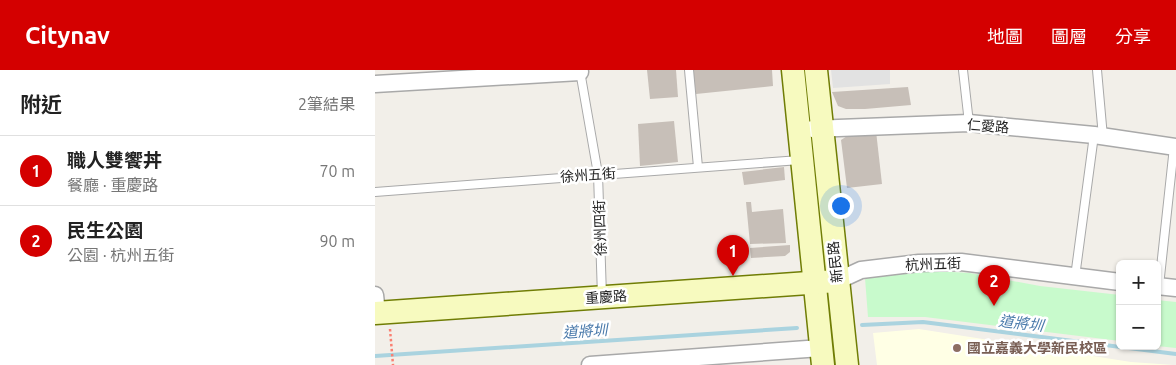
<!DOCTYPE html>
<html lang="zh-TW">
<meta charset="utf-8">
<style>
body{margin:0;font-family:Ubuntu,"Noto Sans TC",sans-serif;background:#f6f6f6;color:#222}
.controls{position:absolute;right:15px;bottom:15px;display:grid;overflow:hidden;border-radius:8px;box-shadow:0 1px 4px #0004}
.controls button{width:45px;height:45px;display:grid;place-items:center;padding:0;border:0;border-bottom:1px solid #e0e0e0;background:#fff;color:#222;font:25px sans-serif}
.you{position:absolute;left:465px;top:135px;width:18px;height:18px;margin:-12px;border:4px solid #fff;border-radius:50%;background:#1a73e8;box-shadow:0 0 0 8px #1a73e833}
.badge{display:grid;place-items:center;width:32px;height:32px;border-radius:50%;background:#d40000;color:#fff;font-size:16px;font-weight:700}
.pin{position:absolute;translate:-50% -41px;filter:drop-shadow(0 1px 2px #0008)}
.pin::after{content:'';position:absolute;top:26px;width:18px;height:15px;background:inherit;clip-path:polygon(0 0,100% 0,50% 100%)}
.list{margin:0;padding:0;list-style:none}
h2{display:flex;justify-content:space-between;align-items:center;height:65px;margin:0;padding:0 20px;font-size:21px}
h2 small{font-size:16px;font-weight:400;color:#767676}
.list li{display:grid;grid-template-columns:32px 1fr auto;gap:15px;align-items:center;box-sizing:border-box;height:70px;padding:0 20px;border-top:1px solid #e0e0e0}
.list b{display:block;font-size:19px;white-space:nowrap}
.list p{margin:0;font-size:16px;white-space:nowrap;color:#767676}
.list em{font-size:16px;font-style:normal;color:#767676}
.map{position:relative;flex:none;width:801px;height:295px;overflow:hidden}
header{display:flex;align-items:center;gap:30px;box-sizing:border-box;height:70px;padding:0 25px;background:#d40000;color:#fff}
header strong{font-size:24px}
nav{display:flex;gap:28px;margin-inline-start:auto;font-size:18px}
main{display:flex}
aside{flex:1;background:#fff}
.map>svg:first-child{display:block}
.education{fill:#ffffe5}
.park{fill:#c8facc}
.parking{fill:#e2e2e2}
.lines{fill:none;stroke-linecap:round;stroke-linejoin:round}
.stream{stroke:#aad3df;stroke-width:4}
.building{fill:#c7bfb8}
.lane-casing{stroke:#a9a9a9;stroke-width:10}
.street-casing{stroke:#a9a9a9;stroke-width:19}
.secondary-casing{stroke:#707d05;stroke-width:25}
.path{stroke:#fa8072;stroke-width:2.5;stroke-dasharray:2.5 2.5;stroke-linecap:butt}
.lane{stroke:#fff;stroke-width:8}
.street{stroke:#fff;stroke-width:16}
.secondary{stroke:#f7fabf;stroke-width:22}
.education-dot{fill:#8d6e63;stroke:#fff;stroke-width:2}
.labels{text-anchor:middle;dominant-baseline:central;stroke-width:5;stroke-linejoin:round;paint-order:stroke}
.street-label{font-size:14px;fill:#222;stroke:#fff}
.education-label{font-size:14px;font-weight:bold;fill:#785e54;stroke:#fff;text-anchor:start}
.water-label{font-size:15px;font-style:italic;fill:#4a7aab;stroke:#fff}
</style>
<header>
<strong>Citynav</strong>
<nav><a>地圖</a><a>圖層</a><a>分享</a></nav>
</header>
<main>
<aside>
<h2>附近<small>2筆結果</small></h2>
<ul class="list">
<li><span class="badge">1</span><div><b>職人雙饗丼</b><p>餐廳 · 重慶路</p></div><em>70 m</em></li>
<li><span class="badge">2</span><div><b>民生公園</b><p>公園 · 杭州五街</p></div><em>90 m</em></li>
</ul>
</aside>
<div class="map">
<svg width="801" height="295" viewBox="0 0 801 295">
<rect width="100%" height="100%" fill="#f2efe9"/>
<!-- education -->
<polygon class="education" points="544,259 756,292 799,295 502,295 498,263"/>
<!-- park -->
<g class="park">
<polygon points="559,201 595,203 665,216 745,225 745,271 550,247 493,247 490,208"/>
<polygon points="782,230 801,232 801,278 782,276"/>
</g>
<!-- parking -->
<polygon class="parking" points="456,0 515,0 515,14 458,18"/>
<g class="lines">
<!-- stream -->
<g class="stream">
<polyline points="487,255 548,252 801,284"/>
<polyline points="0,286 422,258"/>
</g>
</g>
<!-- building -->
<g class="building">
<polygon points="272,0 301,0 303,27 275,29"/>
<polygon points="318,0 397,0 398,16 321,24"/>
<polygon points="533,17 536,35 490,39 471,39 463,36 457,22"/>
<polygon points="299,51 303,92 265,96 263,54"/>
<polygon points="501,61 507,114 472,118 466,70 477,63"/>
<polygon points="409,97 410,110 369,115 367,102"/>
<polygon points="371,132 376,132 377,142 408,139 411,173 375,174"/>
<polygon points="415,175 415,182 410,186 376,188 375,178"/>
</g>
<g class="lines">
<defs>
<g id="lane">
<polyline points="314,0 323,97"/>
<polyline points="588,0 594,53"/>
<polyline points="722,0 728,67"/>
<polyline points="205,1 223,104 227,226"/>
<polyline points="0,122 425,90"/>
<polyline points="700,207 719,65"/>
<polyline points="784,216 799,77"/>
</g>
<g id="street">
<polyline points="0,14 205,2"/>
<polyline points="437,59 594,53 719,65 801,77"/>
<polyline points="462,211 486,200 544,193 586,192 745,212"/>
<polyline points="782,216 801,218"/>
<polyline points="0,225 2,243"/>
<polyline points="215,295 446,278"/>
</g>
<g id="secondary">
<polyline points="418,0 448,295"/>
<polyline points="441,0 472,295"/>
<polyline points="0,243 462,211"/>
</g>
</defs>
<!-- lane casing -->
<use href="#lane" class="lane-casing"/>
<!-- street casing -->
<use href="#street" class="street-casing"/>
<!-- secondary casing -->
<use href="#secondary" class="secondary-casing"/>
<!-- path -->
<polyline class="path" points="15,259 18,295"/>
<!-- lane -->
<use href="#lane" class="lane"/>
<!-- street -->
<use href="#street" class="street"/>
<!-- secondary -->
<use href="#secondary" class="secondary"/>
</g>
<!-- markers -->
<circle class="education-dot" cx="582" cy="278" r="5"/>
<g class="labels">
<!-- street labels -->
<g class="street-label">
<text transform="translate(613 56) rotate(4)">仁愛路</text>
<text transform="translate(213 105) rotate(-4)">徐州五街</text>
<text transform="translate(225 158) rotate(-92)">徐州四街</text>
<text transform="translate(460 192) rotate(-96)">新民路</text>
<text transform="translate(558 194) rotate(-2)">杭州五街</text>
<text transform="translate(231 227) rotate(-4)">重慶路</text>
</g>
<!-- education labels -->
<g class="education-label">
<text x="592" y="278">國立嘉義大學新民校區</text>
</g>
<!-- water labels -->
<g class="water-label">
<text transform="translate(646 253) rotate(7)">道將圳</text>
<text transform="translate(210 261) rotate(-4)">道將圳</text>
</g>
</g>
</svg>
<div class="controls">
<button>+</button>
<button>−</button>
</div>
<div class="you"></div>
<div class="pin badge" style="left:358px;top:206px">1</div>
<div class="pin badge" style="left:619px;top:236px">2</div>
</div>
</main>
